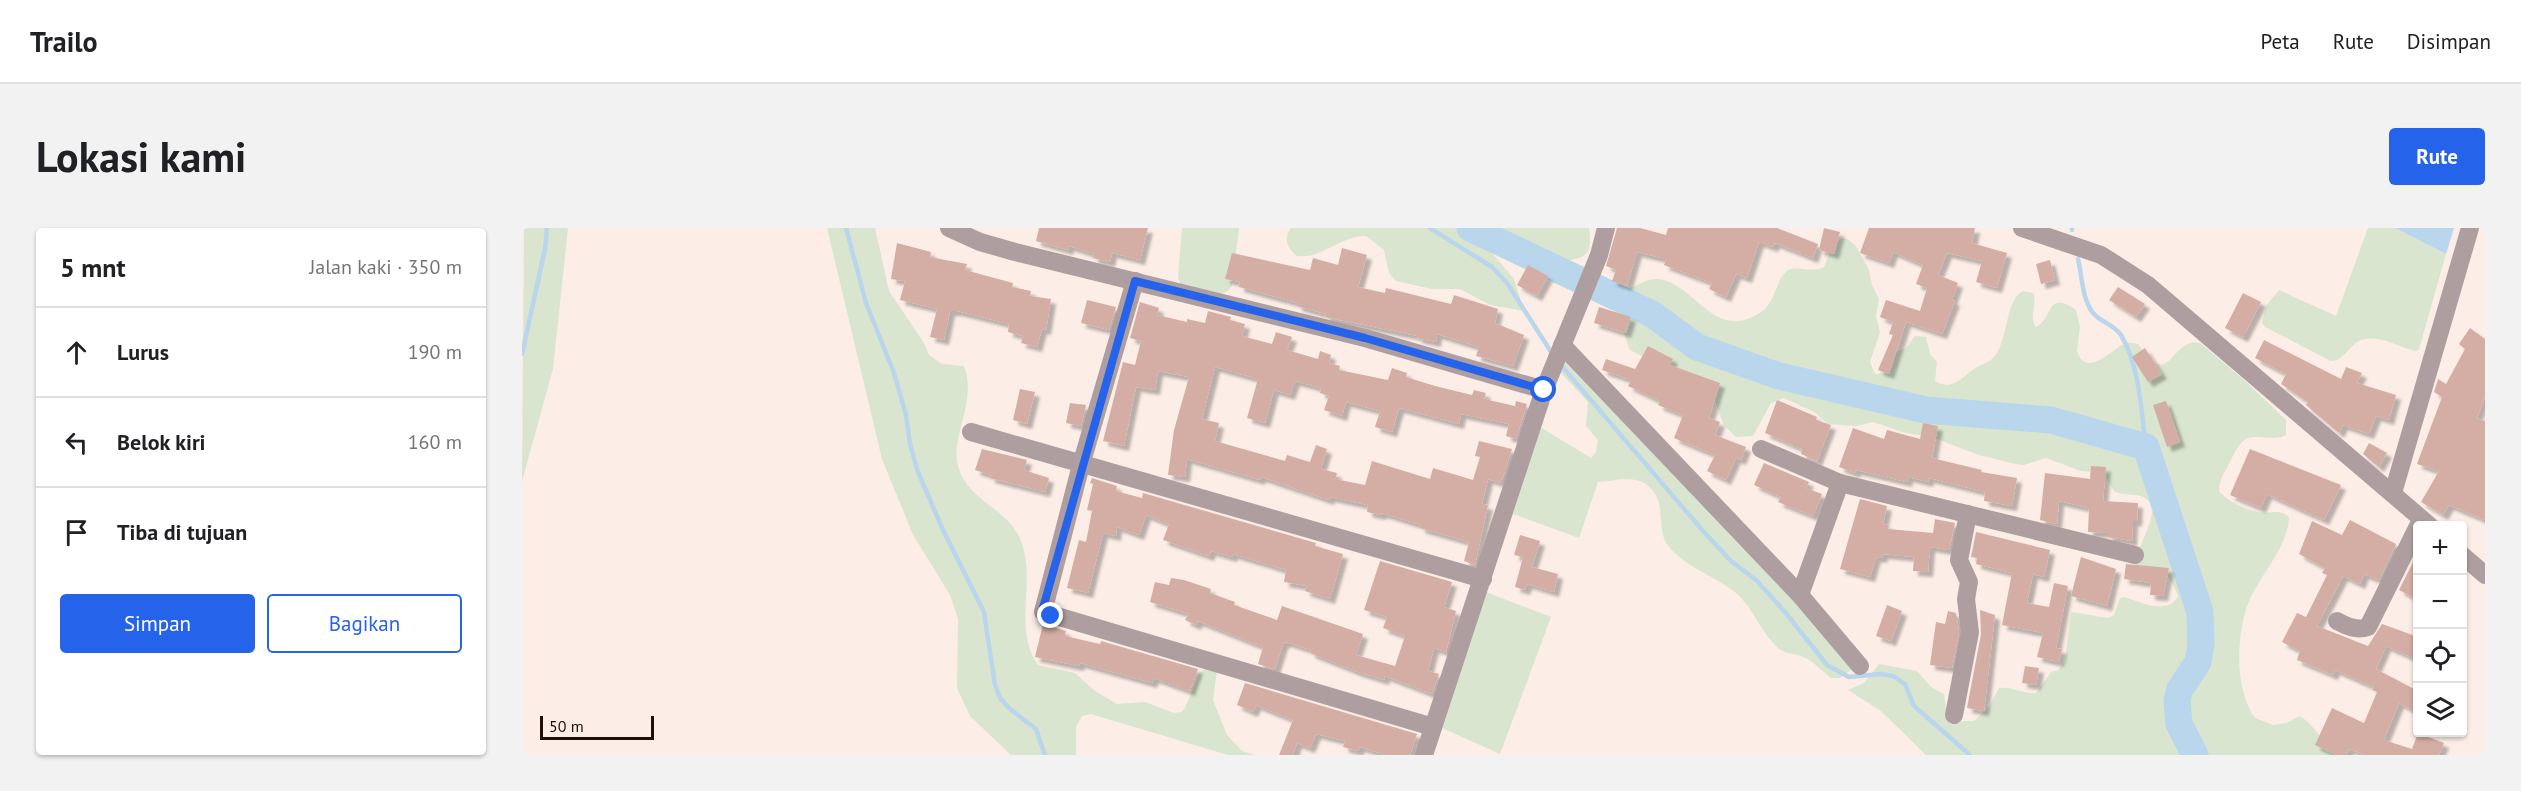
<!DOCTYPE html>
<html lang="id">
<meta charset="utf-8">
<style>
body{margin:0;font-family:"PT Sans",sans-serif;background:#f2f2f2;color:#202124}
.controls{position:absolute;right:18px;bottom:18px;display:grid;overflow:hidden;border-radius:6px;box-shadow:0 2px 4px #0004}
.controls button{width:54px;height:54px;display:grid;place-items:center;padding:0;border:0;border-bottom:2px solid #e0e0e0;background:#fff;color:#202124;font:30px sans-serif}
.scale{position:absolute;left:18px;bottom:15px;width:114px;box-sizing:border-box;padding-left:6px;border:3px solid #1c100a;border-top:0;font-size:16px;line-height:21px;white-space:nowrap;color:#1c100a;-webkit-text-stroke:4px #fcede6;paint-order:stroke}
.stop{position:absolute;width:18px;height:18px;margin:-14px;border:4px solid #2563eb;border-radius:50%;background:#fff}
.stop.end{background:#2563eb;border-color:#fff;box-shadow:0 2px 6px #0008}
.list{margin:0;padding:0;list-style:none}
h2{display:flex;justify-content:space-between;align-items:center;height:78px;margin:0;padding:0 24px;font-size:26px}
h2 small{font-size:20px;font-weight:400;color:#757577}
.list li{display:grid;grid-template-columns:39px 1fr auto;gap:18px;align-items:center;box-sizing:border-box;height:90px;padding:0 24px;border-top:2px solid #e0e0e0}
.list b{display:block;font-size:22px;white-space:nowrap}
.list em{font-size:20px;font-style:normal;color:#757577}
.actions{display:flex;gap:12px;padding:18px 24px}
.actions a{flex:1;padding:14px 0;border:2px solid #2563eb;border-radius:6px;text-align:center;font-size:21px;color:#2563eb}
.actions .main{background:#2563eb;color:#fff}
.icon{flex:none;width:33px;height:33px;fill:none;stroke:currentColor;stroke-width:2;stroke-linecap:round;stroke-linejoin:round}
.map{position:relative;flex:none;width:1963px;height:527px;overflow:hidden;border-radius:6px}
header{display:flex;align-items:center;gap:36px;box-sizing:border-box;height:84px;padding:0 30px;background:#fff;border-bottom:2px solid #e0e0e0}
header strong{font-size:28px}
nav{display:flex;gap:33px;margin-inline-start:auto;font-size:21px}
.intro{display:flex;align-items:center;justify-content:space-between;box-sizing:border-box;height:144px;padding:0 36px}
h1{margin:0;font-size:42px}
.button{padding:15px 27px;border-radius:6px;background:#2563eb;color:#fff;font-size:21px;font-weight:700}
main{display:flex;gap:36px;padding:0 36px}
aside{flex:1;background:#fff;border-radius:6px;box-shadow:0 2px 4px #0004}
.map>svg:first-child{display:block}
.green{fill:#d9e5cf}
.water{fill:#b9d6ec}
.lines{fill:none;stroke-linecap:round;stroke-linejoin:round}
.stream{stroke:#b9d6ec;stroke-width:4.5}
.river{stroke:#b9d6ec;stroke-width:27}
.building{fill:#d4aea4;filter:url(#shadow)}
.minor{stroke:#ae9e9f;stroke-width:18}
.route{stroke:#2563eb;stroke-width:8}
</style>
<header>
<strong>Trailo</strong>
<nav><a>Peta</a><a>Rute</a><a>Disimpan</a></nav>
</header>
<div class="intro"><h1>Lokasi kami</h1><a class="button">Rute</a></div>
<main>
<aside>
<h2>5 mnt<small>Jalan kaki · 350 m</small></h2>
<ul class="list">
<li><svg class="icon" aria-label="ahead" viewBox="0 0 24 24"><path d="M12 20V5M6 11l6-6 6 6"/></svg><div><b>Lurus</b></div><em>190 m</em></li>
<li><svg class="icon" aria-label="left" viewBox="0 0 24 24"><path d="M17 20v-9H6M10 6l-5 5 5 5"/></svg><div><b>Belok kiri</b></div><em>160 m</em></li>
<li><svg class="icon" aria-label="arrive" viewBox="0 0 24 24"><path d="M6 21V4h12l-3 4 3 4H6"/></svg><div><b>Tiba di tujuan</b></div></li>
</ul>
<div class="actions"><a class="main">Simpan</a><a>Bagikan</a></div>
</aside>
<div class="map">
<svg width="1963" height="527" viewBox="0 0 1963 527">
<defs>
<filter id="shadow"><feDropShadow dx="5" dy="5" stdDeviation="1.5" flood-color="#0004"/></filter>
</defs>
<rect width="100%" height="100%" fill="#fcede6"/>
<!-- green -->
<g class="green">
<polygon points="2,0 46,0 31,141 0,253"/>
<path d="M 305,0 L 353,0 L 367,63 L 402,115 L 407,127 L 420,136 L 442,138 C 456,175 426,211 437,241 C 448,274 487,281 499,313 C 515,354 490,400 516,437 L 553,445 L 573,463 L 595,476 L 623,474 L 652,485 L 659,484 L 663,480 L 678,444 L 687,439 L 695,443 L 691,472 L 705,507 L 720,523 L 733,527 L 706,527 L 569,486 L 560,488 L 554,499 L 554,527 L 489,527 L 448,488 L 435,460 L 436,391 L 428,367 L 391,307 L 360,231 Z"/>
<path d="M 660,0 L 717,0 L 710,58 C 699,74 678,64 660,60 L 656,50 Z"/>
<path d="M 769,0 L 1067,0 C 1068,7 1069,17 1066,23 C 1058,36 1028,34 1016,29 C 1000,22 991,12 972,16 L 970,25 L 992,51 L 1002,83 L 968,77 L 938,61 L 910,61 L 874,53 L 867,45 L 862,22 L 844,8 C 820,7 800,31 775,28 C 765,20 761,11 769,0 Z"/>
<path d="M 1846,0 L 1873,0 L 1924,26 L 1897,121 L 1893,123 C 1876,119 1862,108 1843,111 C 1828,113 1824,133 1809,133 L 1743,99 L 1740,95 L 1744,78 L 1757,62 L 1814,88 Z"/>
<path d="M 1319,11 L 1326,11 L 1334,18 L 1347,42 L 1350,57 L 1357,71 L 1354,88 L 1358,104 L 1348,134 L 1353,146 L 1357,146 L 1374,124 L 1384,120 L 1393,108 L 1404,109 L 1408,126 L 1415,134 L 1413,153 C 1428,162 1437,153 1449,143 C 1457,136 1470,135 1475,125 C 1485,109 1485,70 1501,63 L 1511,65 C 1516,76 1506,89 1514,99 C 1532,90 1524,61 1554,82 L 1558,98 L 1555,123 C 1564,152 1591,120 1602,116 C 1607,114 1611,115 1616,116 C 1649,166 1648,108 1678,115 L 1721,151 L 1764,192 L 1764,207 L 1760,209 C 1730,213 1725,198 1709,232 C 1704,243 1697,250 1697,263 C 1705,273 1723,281 1735,284 C 1746,287 1759,279 1767,290 C 1765,320 1739,346 1727,373 C 1714,406 1712,461 1733,490 L 1751,497 L 1764,495 L 1778,488 C 1790,495 1803,516 1815,527 L 1404,527 L 1359,483 L 1326,462 L 1342,455 L 1357,436 L 1395,443 L 1409,459 L 1422,466 L 1425,489 L 1430,493 L 1452,493 L 1467,479 L 1477,460 C 1490,458 1501,466 1514,465 L 1529,444 L 1536,442 L 1543,434 L 1549,384 L 1586,390 L 1592,387 L 1598,370 L 1602,369 C 1618,374 1646,388 1656,368 C 1646,341 1641,343 1613,338 C 1613,318 1643,283 1623,270 C 1614,264 1601,269 1592,263 L 1581,245 L 1559,243 L 1524,230 L 1502,237 L 1489,235 L 1454,226 L 1410,209 L 1384,205 L 1351,194 L 1334,198 L 1306,196 L 1292,184 L 1262,170 L 1249,175 L 1231,208 L 1214,209 L 1202,197 L 1189,163 L 1108,122 L 1093,82 L 1077,65 L 1080,57 C 1089,58 1099,63 1108,60 C 1120,56 1127,48 1142,52 C 1176,62 1195,114 1239,84 C 1254,74 1253,52 1266,42 C 1278,37 1290,46 1302,39 L 1311,16 Z"/>
<path d="M 1047,130 L 1169,258 L 1329,437 L 1329,442 L 1318,450 L 1309,450 C 1301,444 1293,435 1284,430 C 1274,425 1263,427 1255,419 C 1239,404 1229,377 1214,365 C 1193,348 1165,340 1147,319 C 1132,301 1147,273 1125,257 C 1113,247 1091,253 1076,254 L 1057,310 L 991,286 L 1018,199 L 1069,230 L 1074,224 L 1076,212 L 1064,198 L 1066,174 L 1039,145 L 1038,141 Z"/>
<polygon points="964,364 1029,389 978,526 918,499"/>
</g>
<!-- water -->
<polygon class="water" points="1873,0 1932,0 1924,26"/>
<g class="lines">
<!-- stream -->
<g class="stream">
<polyline points="324,0 344,75 372,145 384,187 388,216 396,244 421,302 462,384 473,457 478,470 488,481 514,501 523,527"/>
<polyline points="908,0 970,39 985,55 1031,127"/>
<polyline points="1550,0 1550,2"/>
<path d="M 1556,31 C 1560,47 1560,76 1574,88 C 1582,95 1592,97 1599,107 C 1618,139 1619,183 1624,219"/>
<polyline points="0,126 23,21 25,0"/>
<polyline points="1038,136 1181,303 1209,333 1234,352 1263,384 1305,437 1327,449 1359,446 1371,448 1383,456 1392,478 1448,527"/>
</g>
<!-- river -->
<polyline class="river" points="948,0 1130,86 1175,119 1257,148 1404,182 1529,192 1624,219 1678,384 1679,417 1676,434 1658,461 1655,472 1657,496 1673,527"/>
</g>
<!-- building -->
<g class="building">
<polygon points="517,0 626,0 618,32 590,25 588,34 571,30 572,26 547,18 546,22 514,13"/>
<polygon points="1095,0 1118,0 1144,7 1146,0 1255,0 1296,16 1291,30 1253,15 1251,19 1237,14 1225,50 1214,46 1204,69 1187,61 1190,55 1142,37 1144,31 1115,24 1105,58 1090,53 1094,42 1084,38"/>
<polygon points="1302,0 1318,4 1312,26 1297,22"/>
<polygon points="1347,0 1453,0 1450,15 1485,25 1475,60 1454,54 1460,33 1425,25 1416,47 1436,55 1430,72 1433,73 1420,106 1384,94 1367,146 1356,142 1371,107 1367,106 1371,94 1358,89 1364,72 1398,83 1405,60 1394,56 1401,37 1371,24 1367,35 1338,25"/>
<polygon points="375,15 409,24 408,29 445,36 443,42 491,55 490,59 509,63 508,68 529,71 524,102 520,101 515,119 499,115 501,108 486,104 487,96 435,83 428,83 422,112 408,109 415,81 378,72 383,53 369,51"/>
<polygon points="820,20 845,27 836,59 863,65 864,60 929,76 932,67 976,81 973,95 1002,107 991,138 954,128 957,119 915,106 914,114 895,110 896,108 803,89 804,86 775,78 776,75 717,59 718,54 703,51 710,25 788,42 791,30 816,37"/>
<polygon points="1528,32 1533,52 1519,56 1514,36"/>
<polygon points="1006,37 1026,48 1015,68 995,57"/>
<polygon points="1596,59 1623,76 1614,89 1587,72"/>
<polygon points="1721,65 1739,74 1721,109 1703,100"/>
<polygon points="565,72 594,79 587,102 559,95"/>
<polygon points="618,74 637,80 635,87 665,94 665,91 683,95 686,83 709,89 708,92 723,96 720,108 750,116 754,104 770,109 765,122 796,131 798,123 809,127 807,135 818,138 817,142 866,152 870,140 885,145 884,149 913,158 950,167 952,162 964,165 962,171 993,178 994,173 1005,176 994,211 984,208 987,196 939,186 937,196 877,180 870,204 853,199 858,183 824,174 820,188 802,182 807,168 798,165 799,160 773,153 768,167 752,162 743,195 725,190 736,151 693,139 680,191 697,195 693,213 763,233 765,227 788,234 794,217 805,221 799,241 815,245 813,251 843,257 850,233 908,251 911,240 951,252 958,229 953,228 957,213 990,221 979,255 966,251 960,276 966,277 953,337 942,333 947,314 898,300 899,297 860,285 859,287 845,284 846,277 808,269 807,272 739,249 738,252 665,231 663,249 646,247 652,202 667,149 636,143 633,162 614,159 602,218 581,213 601,134 613,137 619,113 608,110"/>
<polygon points="1077,79 1109,89 1104,105 1072,95"/>
<polygon points="1948,100 1963,111 1963,169 1955,190 1963,193 1963,292 1927,277 1921,287 1899,274 1917,243 1895,236 1920,169 1912,164 1916,151 1924,156 1943,121 1937,116"/>
<polygon points="1742,112 1819,151 1824,139 1840,145 1835,155 1874,167 1867,192 1854,188 1847,206 1821,197 1817,205 1784,177 1786,174 1759,156 1764,146 1733,130"/>
<polygon points="1126,118 1151,131 1148,137 1198,155 1187,190 1198,194 1193,207 1224,219 1219,232 1214,230 1204,252 1185,243 1193,227 1152,210 1161,187 1136,177 1138,173 1106,158 1109,152 1080,142 1084,131 1113,141"/>
<polygon points="1623,120 1640,146 1626,154 1610,129"/>
<polygon points="498,161 513,164 505,196 491,192"/>
<polygon points="1255,172 1295,189 1294,192 1309,197 1295,233 1279,226 1280,221 1243,205"/>
<polygon points="1644,173 1658,214 1645,219 1631,177"/>
<polygon points="548,175 564,177 559,198 544,195"/>
<polygon points="1401,195 1416,198 1410,230 1460,242 1459,244 1495,250 1490,278 1462,273 1463,264 1407,250 1406,254 1386,249 1385,254 1334,242 1333,245 1317,239 1331,200 1362,211 1365,202 1398,211"/>
<polygon points="1847,215 1865,225 1857,239 1841,226"/>
<polygon points="460,221 505,232 502,242 527,250 523,264 468,250 469,247 453,242"/>
<polygon points="1728,221 1819,257 1802,292 1745,266 1739,280 1708,267"/>
<polygon points="1242,235 1287,254 1284,260 1300,266 1291,288 1256,274 1259,269 1232,257"/>
<polygon points="1569,238 1584,239 1581,273 1616,275 1615,293 1611,293 1610,313 1586,309 1586,305 1566,304 1567,280 1537,273 1535,296 1518,292 1523,245 1568,251"/>
<polygon points="570,250 595,258 594,263 620,270 621,265 794,315 793,318 821,326 808,371 783,363 785,358 762,354 764,342 711,326 710,329 689,323 687,328 641,312 647,296 624,287 617,307 595,299 594,308 581,305 566,365 545,360 557,312 564,314 570,283 565,282 571,256 568,255"/>
<polygon points="1338,271 1365,278 1361,296 1367,297 1366,301 1411,305 1413,291 1433,295 1427,322 1408,319 1406,344 1391,343 1392,329 1361,326 1360,330 1354,329 1348,349 1318,341"/>
<polygon points="1828,292 1874,316 1857,352 1842,346 1838,356 1821,348 1795,398 1846,418 1860,396 1896,409 1896,432 1864,418 1854,441 1896,463 1896,477 1892,483 1877,475 1862,512 1890,521 1896,505 1922,515 1917,527 1844,527 1827,521 1824,527 1814,527 1793,517 1810,480 1842,495 1855,464 1850,462 1852,459 1813,442 1811,447 1775,432 1778,423 1760,414 1775,385 1784,389 1805,347 1800,345 1803,340 1777,326 1790,293 1820,307"/>
<polygon points="1454,304 1528,322 1522,349 1511,346 1505,375 1527,379 1532,355 1546,358 1534,420 1540,421 1537,434 1515,429 1521,405 1480,397 1490,345 1454,336 1455,330 1449,329"/>
<polygon points="998,307 1018,313 1010,339 1036,346 1032,364 1005,356 1003,362 993,359 1001,329 992,327"/>
<polygon points="1895,326 1896,326 1896,372 1877,362"/>
<polygon points="1559,329 1594,341 1585,378 1549,368"/>
<polygon points="858,333 930,354 922,379 934,383 924,424 912,420 906,443 917,446 910,466 863,448 862,452 836,444 788,425 789,422 764,414 761,416 753,441 736,436 741,419 676,393 674,397 663,392 667,386 628,374 633,354 647,357 649,350 662,352 689,361 688,365 713,374 712,377 755,392 760,378 841,406 834,427 873,438 883,408 861,400 865,389 842,382"/>
<polygon points="1604,336 1647,340 1641,368 1628,367 1629,355 1602,351"/>
<polygon points="1365,377 1380,383 1369,413 1354,408"/>
<polygon points="1458,382 1473,387 1462,483 1445,480 1459,406"/>
<polygon points="1426,383 1434,385 1437,404 1430,440 1408,437 1414,394 1423,396"/>
<polygon points="521,396 544,403 543,408 578,416 579,413 676,441 668,463 632,450 630,455 558,435 557,438 513,429"/>
<polygon points="1503,438 1517,440 1514,457 1500,455"/>
<polygon points="723,455 895,506 888,527 864,527 838,519 836,523 821,519 823,513 794,506 788,520 775,515 771,527 757,527 771,492 734,477 731,484 715,477"/>
</g>
<g class="lines">
<!-- minor -->
<g class="minor">
<polyline points="427,0 458,14 493,24 843,110 1022,162"/>
<polyline points="1500,0 1579,27 1626,57 1908,298"/>
<polyline points="613,53 559,237 521,384 911,499"/>
<polyline points="1040,117 1278,367 1338,438"/>
<polyline points="449,204 961,351"/>
<polyline points="1239,221 1318,255 1613,327"/>
<polyline points="1871,265 1948,0"/>
<polyline points="1940,327 1963,347"/>
<polyline points="1278,367 1318,255"/>
<path d="M 1815,393 C 1825,398 1834,403 1846,399 L 1896,298"/>
<polyline points="1432,487 1448,404 1444,371 1447,354 1437,332 1446,286"/>
<polyline points="902,527 1022,162 1077,27 1084,0"/>
</g>
</g>
<g class="lines">
<!-- route -->
<polyline class="route" points="529,388 521,384 521,380 613,53 843,110 1022,162"/>
</g>
</svg>
<div class="controls">
<button>+</button>
<button>−</button>
<button><svg class="icon" aria-label="locate" viewBox="0 0 24 24"><circle cx="12" cy="12" r="6"/><path d="M12 2v4M12 18v4M2 12h4M18 12h4"/></svg></button>
<button><svg class="icon" aria-label="layers" viewBox="0 0 24 24"><path d="M12 4l9 5-9 5-9-5zM3 14l9 5 9-5"/></svg></button>
</div>
<div class="scale">50 m</div>
<div class="stop" style="left:1022px;top:162px"></div>
<div class="stop end" style="left:529px;top:388px"></div>
</div>
</main>
